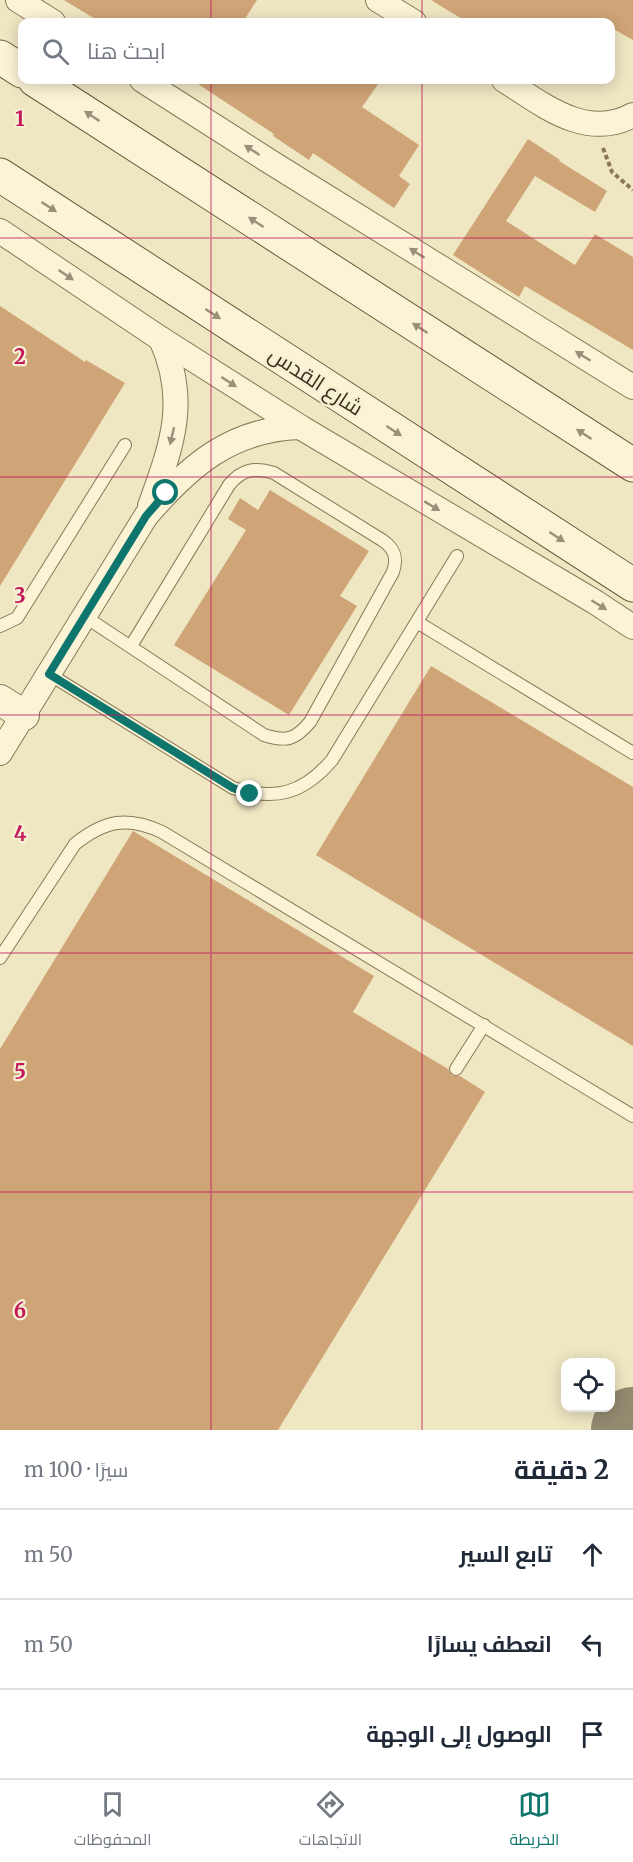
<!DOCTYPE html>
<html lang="ar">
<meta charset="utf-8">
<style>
body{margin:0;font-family:Merriweather,Cairo,serif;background:#f6f6f7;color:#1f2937;direction:rtl}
.controls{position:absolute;right:18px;bottom:18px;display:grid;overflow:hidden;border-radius:12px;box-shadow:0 3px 15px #0003}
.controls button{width:54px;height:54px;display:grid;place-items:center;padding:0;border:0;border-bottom:2px solid #e0e1e3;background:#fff;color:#1f2937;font:30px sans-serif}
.stop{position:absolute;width:18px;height:18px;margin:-14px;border:4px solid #0f766e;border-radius:50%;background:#fff}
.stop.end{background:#0f766e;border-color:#fff;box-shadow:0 2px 6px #0008}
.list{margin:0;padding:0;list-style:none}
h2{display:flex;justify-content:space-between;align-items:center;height:78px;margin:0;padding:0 24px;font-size:26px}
h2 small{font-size:20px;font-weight:400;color:#747a83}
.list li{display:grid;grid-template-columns:39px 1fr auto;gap:18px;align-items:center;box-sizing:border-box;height:90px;padding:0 24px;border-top:2px solid #e0e1e3}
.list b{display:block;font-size:22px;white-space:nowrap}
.list em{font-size:20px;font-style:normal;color:#747a83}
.icon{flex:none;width:33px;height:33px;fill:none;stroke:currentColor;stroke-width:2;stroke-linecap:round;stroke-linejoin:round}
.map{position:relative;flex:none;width:633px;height:1430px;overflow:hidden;direction:ltr}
.search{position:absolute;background:#fff;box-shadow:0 3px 15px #0003;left:18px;right:18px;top:18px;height:66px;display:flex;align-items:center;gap:15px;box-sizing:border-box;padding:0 21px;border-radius:12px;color:#747a83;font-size:22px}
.sheet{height:348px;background:#fff}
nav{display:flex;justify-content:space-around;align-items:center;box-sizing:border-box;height:84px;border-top:2px solid #e0e1e3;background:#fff;font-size:16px;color:#747a83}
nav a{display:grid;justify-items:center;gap:3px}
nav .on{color:#0f766e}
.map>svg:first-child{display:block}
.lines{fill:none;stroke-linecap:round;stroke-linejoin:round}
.taxiway{stroke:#948a70;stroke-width:80}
.building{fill:#cfa477}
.service-casing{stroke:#8a7858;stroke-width:14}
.minor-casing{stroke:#8a7858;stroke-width:26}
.tertiary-casing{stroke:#8a7858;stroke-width:32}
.secondary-casing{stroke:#6b593c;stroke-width:35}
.path{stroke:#8a7858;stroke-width:4;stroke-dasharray:4.5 3;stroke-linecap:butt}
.service{stroke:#faf3d5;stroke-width:12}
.minor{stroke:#faf3d5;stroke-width:24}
.tertiary{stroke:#faf3d5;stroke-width:30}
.secondary{stroke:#faf3d5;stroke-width:33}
.oneway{fill:#9a9079}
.route{stroke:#0f766e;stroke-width:8}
.grid{fill:none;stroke:#c2185b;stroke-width:1.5;stroke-opacity:0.55}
.labels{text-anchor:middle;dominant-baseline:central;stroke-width:4.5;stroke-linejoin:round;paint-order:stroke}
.street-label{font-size:21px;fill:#392e1d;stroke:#f6f0d2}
.grid-label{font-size:20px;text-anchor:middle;font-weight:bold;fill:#c2185b;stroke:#f6f0d2;stroke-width:4.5;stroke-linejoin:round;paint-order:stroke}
</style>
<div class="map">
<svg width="633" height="1430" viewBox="0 0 633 1430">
<rect width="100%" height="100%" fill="#efe6c2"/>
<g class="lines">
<!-- taxiway -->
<polyline class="taxiway" points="631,1430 633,1427"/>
</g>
<!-- building -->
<g class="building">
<polygon points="64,0 257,0 243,22 100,22"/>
<polygon points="431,0 633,0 633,40 610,27 610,22 467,22"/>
<polygon points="192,80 381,80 362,107 419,145 399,176 410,184 394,208 313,153 309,160 273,136 274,134"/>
<polygon points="528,139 560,160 559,161 607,191 595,212 535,176 506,221 575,265 595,234 633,257 633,350 525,286 519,297 453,255"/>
<polygon points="0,306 85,362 86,360 125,383 0,586"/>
<polygon points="270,490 369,551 340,596 357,606 289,715 174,645 246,530 228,519 240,498 258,510"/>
<polygon points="431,666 633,787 633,1046 316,855"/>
<polygon points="133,831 374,976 353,1012 448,1069 452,1076 460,1076 485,1092 278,1430 0,1430 0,1049"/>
</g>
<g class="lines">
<defs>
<g id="service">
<path d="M 84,616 L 264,735 C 286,742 295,740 310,722 L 393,572 C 398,557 394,548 382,540 L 274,473 C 255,467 242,469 229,485 L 131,646"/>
<polyline points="417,622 633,753"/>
<polyline points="0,626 17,618 125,445"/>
<path d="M 49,674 L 233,788 C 275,801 303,794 332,760 L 457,556"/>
<path d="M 0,958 L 75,844 C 105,820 128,816 162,832 L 633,1116"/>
<polyline points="456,1069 484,1025"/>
</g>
<g id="minor">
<polyline points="18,0 53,22"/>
<polyline points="378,0 414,22"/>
<polyline points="142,80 272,163 633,387"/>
<path d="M 504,80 C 542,104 586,141 633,115"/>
<polyline points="0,231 161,339 300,427 595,602 633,627"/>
<path d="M 150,506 C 172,445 189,401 161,339"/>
<path d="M 0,753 L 146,516 C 189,466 231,429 300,427"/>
</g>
<polyline id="tertiary" points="0,700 24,715"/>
<g id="secondary">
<polyline points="0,57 22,71"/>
<polyline points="35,80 633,465"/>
<polyline points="0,175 633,585"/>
</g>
</defs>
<!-- service casing -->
<use href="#service" class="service-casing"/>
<!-- minor casing -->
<use href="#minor" class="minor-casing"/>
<!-- tertiary casing -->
<use href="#tertiary" class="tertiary-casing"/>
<!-- secondary casing -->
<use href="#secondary" class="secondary-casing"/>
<!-- path -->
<polyline class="path" points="603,148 612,172 633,190"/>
<!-- service -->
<use href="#service" class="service"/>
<!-- minor -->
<use href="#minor" class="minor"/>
<!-- tertiary -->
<use href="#tertiary" class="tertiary"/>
<!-- secondary -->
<use href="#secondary" class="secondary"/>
</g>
<!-- one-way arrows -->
<defs><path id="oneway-solid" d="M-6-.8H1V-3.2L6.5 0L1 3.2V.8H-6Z" transform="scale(1.5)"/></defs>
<g class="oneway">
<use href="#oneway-solid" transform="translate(92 116) rotate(-147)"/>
<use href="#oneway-solid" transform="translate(252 150) rotate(-147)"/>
<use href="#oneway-solid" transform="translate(49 207) rotate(33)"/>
<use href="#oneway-solid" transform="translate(256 222) rotate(-147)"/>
<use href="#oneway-solid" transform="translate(417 253) rotate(-148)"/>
<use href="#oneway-solid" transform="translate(66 275) rotate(34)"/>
<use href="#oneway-solid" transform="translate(213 314) rotate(33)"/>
<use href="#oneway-solid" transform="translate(420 328) rotate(-147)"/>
<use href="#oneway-solid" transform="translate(583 356) rotate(-148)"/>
<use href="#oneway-solid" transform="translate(229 382) rotate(33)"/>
<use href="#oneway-solid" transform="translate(394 431) rotate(33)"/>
<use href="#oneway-solid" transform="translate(584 434) rotate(-147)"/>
<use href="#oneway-solid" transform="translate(172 436) rotate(103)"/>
<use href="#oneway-solid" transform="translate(432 506) rotate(31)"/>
<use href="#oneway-solid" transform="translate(557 537) rotate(33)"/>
<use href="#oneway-solid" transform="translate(599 605) rotate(32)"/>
</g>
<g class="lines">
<!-- route -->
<polyline class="route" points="166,493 146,516 49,674 233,788 250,794"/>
</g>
<!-- grid -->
<path class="grid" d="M 211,0 L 211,22M 422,0 L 422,22M 211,80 L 211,1430M 422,80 L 422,1430M 0,238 L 633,238M 0,477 L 633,477M 0,715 L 633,715M 0,953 L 633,953M 0,1192 L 633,1192"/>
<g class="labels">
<!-- street labels -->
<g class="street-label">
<text transform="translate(316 381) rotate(33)">شارع القدس</text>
</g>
</g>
<g class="grid-label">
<text x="20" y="126">1</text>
<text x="20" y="364">2</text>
<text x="20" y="603">3</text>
<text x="20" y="841">4</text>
<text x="20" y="1079">5</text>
<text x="20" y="1318">6</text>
</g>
</svg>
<div class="controls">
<button><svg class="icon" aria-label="locate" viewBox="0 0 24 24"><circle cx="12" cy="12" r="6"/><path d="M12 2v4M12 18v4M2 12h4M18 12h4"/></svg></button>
</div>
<div class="stop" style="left:166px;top:493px"></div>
<div class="stop end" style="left:250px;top:794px"></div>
<div class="search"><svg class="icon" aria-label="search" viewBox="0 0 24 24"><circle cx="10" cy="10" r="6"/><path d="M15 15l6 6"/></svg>ابحث هنا</div>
</div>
<section class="sheet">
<h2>2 دقيقة<small>سيرًا · 100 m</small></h2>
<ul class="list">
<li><svg class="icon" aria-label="ahead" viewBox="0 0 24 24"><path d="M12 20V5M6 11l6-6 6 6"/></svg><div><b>تابع السير</b></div><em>50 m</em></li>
<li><svg class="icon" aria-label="left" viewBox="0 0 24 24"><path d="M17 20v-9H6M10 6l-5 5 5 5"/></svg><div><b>انعطف يسارًا</b></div><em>50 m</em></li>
<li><svg class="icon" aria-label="arrive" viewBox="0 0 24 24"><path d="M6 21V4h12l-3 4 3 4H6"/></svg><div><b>الوصول إلى الوجهة</b></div></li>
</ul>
</section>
<nav>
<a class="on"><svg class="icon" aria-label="map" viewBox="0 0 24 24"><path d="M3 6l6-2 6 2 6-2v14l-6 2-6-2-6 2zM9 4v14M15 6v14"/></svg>الخريطة</a>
<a><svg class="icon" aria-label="directions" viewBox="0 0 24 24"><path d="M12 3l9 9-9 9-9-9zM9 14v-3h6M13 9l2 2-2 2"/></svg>الاتجاهات</a>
<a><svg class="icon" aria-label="saved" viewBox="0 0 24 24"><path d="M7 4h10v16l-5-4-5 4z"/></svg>المحفوظات</a>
</nav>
